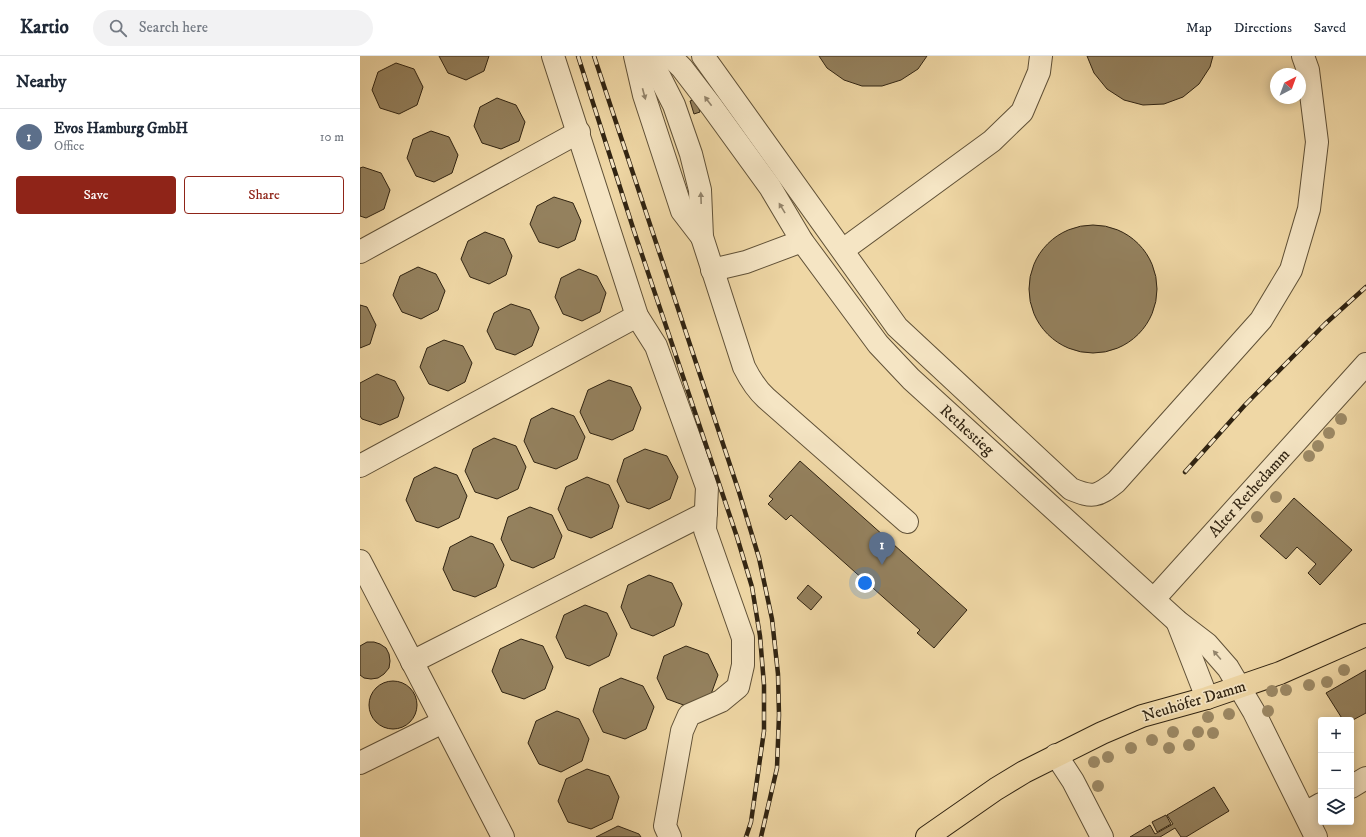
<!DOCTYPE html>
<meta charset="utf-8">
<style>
body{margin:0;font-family:"IM FELL DW Pica",serif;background:#f2f2f3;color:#1f2937}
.controls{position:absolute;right:12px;bottom:12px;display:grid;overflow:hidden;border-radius:4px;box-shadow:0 2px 10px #0003}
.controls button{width:36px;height:36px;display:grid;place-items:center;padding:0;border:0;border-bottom:1px solid #e0e1e3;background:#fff;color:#1f2937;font:20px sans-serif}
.compass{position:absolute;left:910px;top:12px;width:36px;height:36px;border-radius:50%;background:#fff;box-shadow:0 2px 10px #0003;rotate:41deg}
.you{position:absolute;left:505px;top:527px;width:14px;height:14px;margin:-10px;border:3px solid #fff;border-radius:50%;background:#1a73e8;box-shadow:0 0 0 6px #1a73e833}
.badge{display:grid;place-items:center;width:26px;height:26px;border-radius:50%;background:#8f2418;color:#fff;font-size:13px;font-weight:700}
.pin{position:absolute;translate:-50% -33px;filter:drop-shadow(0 1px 2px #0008)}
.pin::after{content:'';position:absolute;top:21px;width:14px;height:12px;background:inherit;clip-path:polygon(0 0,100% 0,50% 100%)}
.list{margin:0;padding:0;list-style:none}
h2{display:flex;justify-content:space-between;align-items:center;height:52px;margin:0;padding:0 16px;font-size:17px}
h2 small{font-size:13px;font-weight:400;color:#747a83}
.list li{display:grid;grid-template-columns:26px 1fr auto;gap:12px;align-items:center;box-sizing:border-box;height:56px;padding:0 16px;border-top:1px solid #e0e1e3}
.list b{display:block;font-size:15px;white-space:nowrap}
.list p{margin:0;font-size:13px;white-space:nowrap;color:#747a83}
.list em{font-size:13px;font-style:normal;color:#747a83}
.actions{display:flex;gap:8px;padding:12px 16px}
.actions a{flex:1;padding:9px 0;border:1px solid #8f2418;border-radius:4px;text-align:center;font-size:14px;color:#8f2418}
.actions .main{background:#8f2418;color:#fff}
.icon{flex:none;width:22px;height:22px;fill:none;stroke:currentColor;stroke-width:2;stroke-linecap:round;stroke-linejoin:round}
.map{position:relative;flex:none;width:1006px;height:781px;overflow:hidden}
header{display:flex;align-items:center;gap:24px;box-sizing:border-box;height:56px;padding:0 20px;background:#fff;border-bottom:1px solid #e0e1e3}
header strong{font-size:19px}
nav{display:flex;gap:22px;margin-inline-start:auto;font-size:14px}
.search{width:280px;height:36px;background:#f2f2f3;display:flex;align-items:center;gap:10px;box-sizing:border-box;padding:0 14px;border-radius:22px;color:#747a83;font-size:15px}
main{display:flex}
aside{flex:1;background:#fff}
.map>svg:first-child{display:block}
.building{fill:#94815e;stroke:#312412}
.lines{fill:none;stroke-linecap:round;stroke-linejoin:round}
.minor-casing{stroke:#605137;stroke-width:24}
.major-casing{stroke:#312412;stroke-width:24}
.minor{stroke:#f5e5c4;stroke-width:22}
.major{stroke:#efd7a5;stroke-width:22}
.rail-casing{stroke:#312412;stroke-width:4.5}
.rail{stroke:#f5e5c4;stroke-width:3;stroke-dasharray:9;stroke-linecap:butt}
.tree{fill:#9c8965}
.oneway{fill:#93846b}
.labels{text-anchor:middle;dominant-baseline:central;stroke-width:3.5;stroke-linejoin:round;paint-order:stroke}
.street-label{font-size:16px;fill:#312412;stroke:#f5e5c4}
</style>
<header>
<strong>Kartio</strong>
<div class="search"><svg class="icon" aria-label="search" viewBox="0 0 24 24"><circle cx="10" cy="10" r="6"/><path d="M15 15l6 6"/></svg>Search here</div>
<nav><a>Map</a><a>Directions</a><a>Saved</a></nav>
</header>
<main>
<aside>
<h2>Nearby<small></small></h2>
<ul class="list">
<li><span class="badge" style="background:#5c6f8a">1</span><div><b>Evos Hamburg GmbH</b><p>Office</p></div><em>10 m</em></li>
</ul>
<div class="actions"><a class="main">Save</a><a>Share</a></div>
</aside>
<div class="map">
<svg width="1006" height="781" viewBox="0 0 1006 781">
<rect width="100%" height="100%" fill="#efd7a5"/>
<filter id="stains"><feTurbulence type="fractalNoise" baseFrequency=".005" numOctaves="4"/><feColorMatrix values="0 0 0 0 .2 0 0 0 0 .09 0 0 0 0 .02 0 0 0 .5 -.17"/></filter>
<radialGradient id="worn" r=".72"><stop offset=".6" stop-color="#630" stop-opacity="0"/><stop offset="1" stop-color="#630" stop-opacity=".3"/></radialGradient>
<!-- building -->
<g class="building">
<polygon points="79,0 129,0 124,15 106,24 88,17"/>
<polygon points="459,0 567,0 558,13 541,24 522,30 502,30 484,24 467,12"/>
<polygon points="727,0 853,0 850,11 839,28 823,41 804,48 783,49 764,44 747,33 734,17"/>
<polygon points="36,7 54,13 63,31 57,49 39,58 20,52 12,34 18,16"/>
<polygon points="137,42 156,49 165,66 159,85 141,93 122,87 114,70 120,51"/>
<polygon points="336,43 340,56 334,58 330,45"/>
<polygon points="71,75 89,81 98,99 92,117 74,126 56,120 47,102 53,83"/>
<polygon points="3,111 21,117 30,134 24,153 6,162 0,160 0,112"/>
<polygon points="194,141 213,147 221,165 215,184 198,192 179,186 170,168 177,150"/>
<circle cx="733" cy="233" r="64"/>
<polygon points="125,176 144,183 152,200 146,219 129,228 110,221 101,203 108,185"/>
<polygon points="58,211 76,218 85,235 78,254 61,263 42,256 33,239 40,220"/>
<polygon points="219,213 237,220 246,237 240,256 222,265 203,258 195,241 201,222"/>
<polygon points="151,248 170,254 179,272 172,290 155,299 136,293 127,275 134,257"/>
<polygon points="0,249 7,251 16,269 10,288 0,292"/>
<polygon points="84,284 103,290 112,307 105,326 88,335 69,328 60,311 67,292"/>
<polygon points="17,318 35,325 44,342 38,361 20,369 2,363 0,360 0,327"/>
<polygon points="249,324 271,331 281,352 273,374 252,384 230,377 220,356 228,334"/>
<polygon points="192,352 214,360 225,381 217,403 196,413 174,406 164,385 171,363"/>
<polygon points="134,382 156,390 166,411 158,433 137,443 115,436 105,415 113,393"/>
<polygon points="285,393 307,400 318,421 310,443 289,453 267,446 257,425 264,403"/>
<polygon points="440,405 607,554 574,592 557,577 560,574 431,459 426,464 408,448 413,443 409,440"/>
<polygon points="75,411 97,419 107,440 99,462 78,472 56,465 46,444 54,422"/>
<polygon points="227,421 249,429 259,450 252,472 231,482 208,474 198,453 206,431"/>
<polygon points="934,442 992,494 960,529 948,517 956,508 937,491 926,503 900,480"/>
<polygon points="170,451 192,459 202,480 194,502 173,512 151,504 141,483 148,461"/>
<polygon points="111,480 133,488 144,509 136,531 115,541 93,534 83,513 90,491"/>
<polygon points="289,519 312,527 322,548 314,570 293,580 271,572 261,551 268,529"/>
<polygon points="448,529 462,541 451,554 437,542"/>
<polygon points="225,549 247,557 257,578 249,600 229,610 206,602 196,581 204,559"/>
<polygon points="161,583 183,590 193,611 185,633 164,643 142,636 132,615 140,593"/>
<polygon points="7,586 14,586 20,588 26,592 29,598 30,605 29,612 24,618 18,622 11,623 4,622 0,619 0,590"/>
<polygon points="326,590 348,598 358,619 350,641 329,651 307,643 297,622 304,600"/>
<polygon points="1006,614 1006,657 991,665 991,664 983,664 966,637"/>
<polygon points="261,622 283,630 294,651 286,673 265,683 243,676 233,655 240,632"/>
<circle cx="33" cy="649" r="24"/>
<polygon points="197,655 219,663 229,683 222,705 201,716 179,708 168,687 176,665"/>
<polygon points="227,713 249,720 259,741 252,763 231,773 208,766 198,745 206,723"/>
<polygon points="854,731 869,755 826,781 821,781 815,772 800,781 770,781 790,769 795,778 813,768 807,759"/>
<polygon points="806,759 811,768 797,776 792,766"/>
<polygon points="258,770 279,778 281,781 236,781"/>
</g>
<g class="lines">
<defs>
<g id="minor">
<polyline points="193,0 277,260 296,290 347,431 345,474 383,582 383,609 378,631 361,645 329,659 322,675 305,770 310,781"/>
<polyline points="275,0 284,39 322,155 342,181"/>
<path d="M 289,0 L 314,49 L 331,98 L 340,134 L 342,181 L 384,311 C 390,323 396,333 406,342 L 547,466"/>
<polyline points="310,0 322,12 352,51 410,131 442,185 518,288 551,323 817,565 847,588 868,612 894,656 956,781"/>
<path d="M 343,0 L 537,271 L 711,433 C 733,442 737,441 756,426 L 901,264 L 931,214 L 949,153 L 957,86 L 948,14 L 943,0"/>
<polyline points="483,194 632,85 662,56 679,16 681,0"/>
<polyline points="0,196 219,76"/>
<polyline points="352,214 386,206 442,185"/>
<polyline points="0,410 277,260"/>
<polyline points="0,505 143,781"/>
<polyline points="794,543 1006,308"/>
<polyline points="817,565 847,642"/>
<polyline points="52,606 346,457"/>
<polyline points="696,699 713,725 742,781"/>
<polyline points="0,707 83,666"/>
<polyline points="991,731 1006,722"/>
<polyline points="945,757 961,748"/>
</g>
<polyline id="major" points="567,781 636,733 664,716 742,677 782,660 847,642 920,617 1006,579"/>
</defs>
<!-- minor casing -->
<use href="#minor" class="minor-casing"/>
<!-- major casing -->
<use href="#major" class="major-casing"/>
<!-- minor -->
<use href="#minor" class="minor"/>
<!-- major -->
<use href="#major" class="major"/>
<defs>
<g id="rail">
<polyline points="218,0 274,175 377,481 392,531 400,580 404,629 404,675 391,766 386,781"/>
<polyline points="234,0 379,436 399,502 412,563 418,618 419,659 417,712 401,781"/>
<polyline points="825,416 885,349 965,268 1006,231"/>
</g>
</defs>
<!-- rail casing -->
<use href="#rail" class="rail-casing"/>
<!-- rail -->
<use href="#rail" class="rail"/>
</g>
<!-- trees -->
<g class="tree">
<circle cx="981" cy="363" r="6"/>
<circle cx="969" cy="377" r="6"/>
<circle cx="958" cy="390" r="6"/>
<circle cx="949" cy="400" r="6"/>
<circle cx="916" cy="441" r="6"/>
<circle cx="897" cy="461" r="6"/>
<circle cx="984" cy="614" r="6"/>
<circle cx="967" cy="626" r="6"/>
<circle cx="949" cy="629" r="6"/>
<circle cx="926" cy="634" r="6"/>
<circle cx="912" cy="635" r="6"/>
<circle cx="908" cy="655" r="6"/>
<circle cx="869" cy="658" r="6"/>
<circle cx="848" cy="661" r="6"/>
<circle cx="813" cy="676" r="6"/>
<circle cx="838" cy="676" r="6"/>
<circle cx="853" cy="677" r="6"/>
<circle cx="792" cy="684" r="6"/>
<circle cx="829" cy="689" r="6"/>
<circle cx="771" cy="692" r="6"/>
<circle cx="809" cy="692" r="6"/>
<circle cx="748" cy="701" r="6"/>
<circle cx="734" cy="706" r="6"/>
<circle cx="738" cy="730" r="6"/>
</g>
<!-- one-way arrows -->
<defs><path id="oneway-solid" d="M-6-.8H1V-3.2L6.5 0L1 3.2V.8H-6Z"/></defs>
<g class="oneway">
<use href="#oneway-solid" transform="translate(284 38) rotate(75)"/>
<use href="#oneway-solid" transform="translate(348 45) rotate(-127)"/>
<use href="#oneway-solid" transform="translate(341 142) rotate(-92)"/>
<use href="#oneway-solid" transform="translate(422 152) rotate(-121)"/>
<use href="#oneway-solid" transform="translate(857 599) rotate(-131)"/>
</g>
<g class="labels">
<!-- street labels -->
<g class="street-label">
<text transform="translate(607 374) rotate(42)">Rethestieg</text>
<text transform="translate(889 437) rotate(-48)">Alter Rethedamm</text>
<text transform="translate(834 645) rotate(-17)">Neuhöfer Damm</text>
</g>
</g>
<rect width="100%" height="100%" filter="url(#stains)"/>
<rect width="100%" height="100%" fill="url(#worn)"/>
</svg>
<div class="controls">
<button>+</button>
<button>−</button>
<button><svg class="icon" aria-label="layers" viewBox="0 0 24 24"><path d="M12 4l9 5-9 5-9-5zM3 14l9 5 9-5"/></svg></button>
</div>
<svg class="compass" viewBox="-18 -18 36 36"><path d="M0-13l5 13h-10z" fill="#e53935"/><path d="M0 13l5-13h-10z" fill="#747a83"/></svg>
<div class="you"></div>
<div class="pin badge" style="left:522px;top:509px;background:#5c6f8a">1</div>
</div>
</main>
